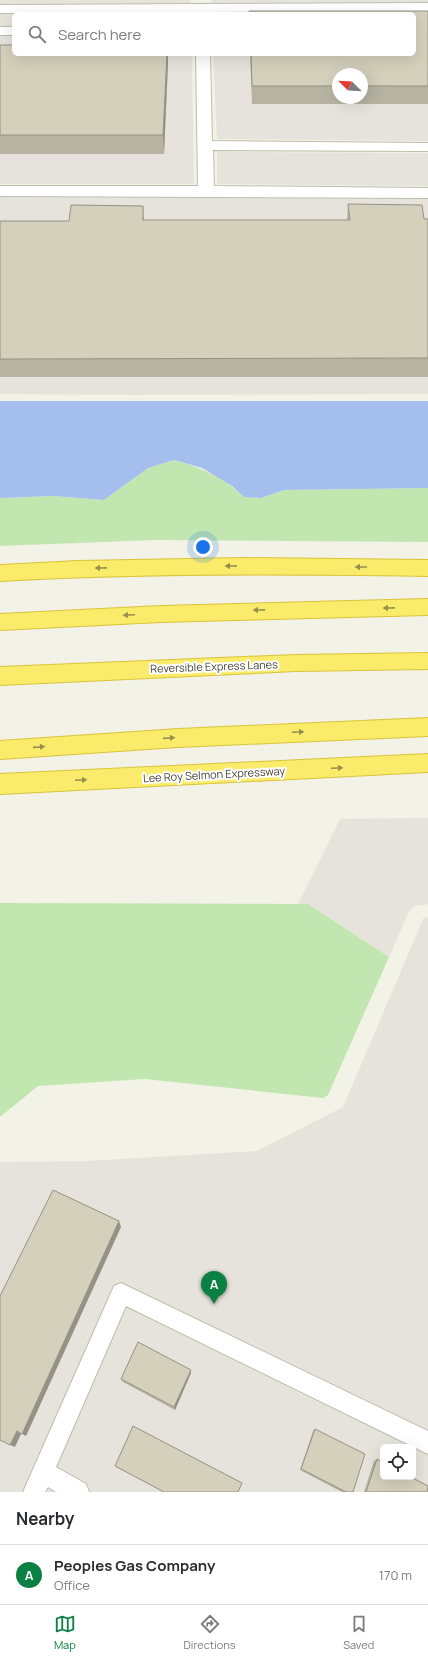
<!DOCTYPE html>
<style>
body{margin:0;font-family:Manrope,sans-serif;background:#f7f7f7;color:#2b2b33}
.controls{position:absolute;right:12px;bottom:12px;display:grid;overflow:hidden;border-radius:6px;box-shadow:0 4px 16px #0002}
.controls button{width:36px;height:36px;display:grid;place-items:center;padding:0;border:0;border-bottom:1px solid #e1e1e2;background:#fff;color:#2b2b33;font:20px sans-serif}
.compass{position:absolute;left:332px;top:68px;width:36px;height:36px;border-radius:50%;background:#fff;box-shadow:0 4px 16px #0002;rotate:294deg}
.you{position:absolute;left:203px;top:547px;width:14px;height:14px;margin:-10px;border:3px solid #fff;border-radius:50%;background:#1a73e8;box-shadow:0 0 0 6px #1a73e833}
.badge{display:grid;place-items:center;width:26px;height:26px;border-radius:50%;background:#0b8043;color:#fff;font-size:13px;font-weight:700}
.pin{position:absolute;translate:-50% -33px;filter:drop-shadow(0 1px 2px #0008)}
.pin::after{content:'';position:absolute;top:21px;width:14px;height:12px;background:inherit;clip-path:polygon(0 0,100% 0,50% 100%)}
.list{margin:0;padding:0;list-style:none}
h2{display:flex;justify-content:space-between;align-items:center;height:52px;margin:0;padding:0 16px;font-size:17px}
h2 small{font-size:13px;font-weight:400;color:#7c7c81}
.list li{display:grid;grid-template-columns:26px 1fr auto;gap:12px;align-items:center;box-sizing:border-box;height:60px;padding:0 16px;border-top:1px solid #e1e1e2}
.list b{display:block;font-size:15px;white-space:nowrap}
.list p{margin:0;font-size:13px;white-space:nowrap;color:#7c7c81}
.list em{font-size:13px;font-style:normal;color:#7c7c81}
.icon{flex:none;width:22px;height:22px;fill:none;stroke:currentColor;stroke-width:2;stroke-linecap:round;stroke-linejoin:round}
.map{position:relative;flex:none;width:428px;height:1492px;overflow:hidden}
.search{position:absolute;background:#fff;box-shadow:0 4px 16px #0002;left:12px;right:12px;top:12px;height:44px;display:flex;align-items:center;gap:10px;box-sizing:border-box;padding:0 14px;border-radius:6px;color:#7c7c81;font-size:15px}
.sheet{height:112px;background:#fff}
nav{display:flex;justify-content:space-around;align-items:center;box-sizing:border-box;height:56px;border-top:1px solid #e1e1e2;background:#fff;font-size:11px;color:#7c7c81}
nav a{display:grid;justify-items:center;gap:2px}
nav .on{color:#0b8043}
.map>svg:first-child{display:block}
.industrial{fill:#e5e3dc;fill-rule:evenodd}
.green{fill:#c2e6b0}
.water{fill:#a4bfee}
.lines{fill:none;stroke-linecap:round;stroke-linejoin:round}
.lane-casing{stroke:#bebcaa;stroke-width:2}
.street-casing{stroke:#bebcaa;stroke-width:2}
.highway-casing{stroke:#dac33a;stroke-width:2}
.lane{fill:#fff;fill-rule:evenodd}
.street{fill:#fff;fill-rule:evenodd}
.highway{fill:#faeb6b;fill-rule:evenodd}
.wall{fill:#b6b3a2;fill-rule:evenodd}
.shaded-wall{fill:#949284}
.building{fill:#d4d0bc;stroke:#949284}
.oneway{fill:#978f4e}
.labels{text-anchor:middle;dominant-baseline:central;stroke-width:4;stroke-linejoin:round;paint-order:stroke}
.street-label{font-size:11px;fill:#464336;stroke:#fff}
</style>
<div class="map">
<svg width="428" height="1492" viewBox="0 0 428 1492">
<rect width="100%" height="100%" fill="#f3f2e7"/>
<!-- industrial -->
<g class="industrial">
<polygon points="0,0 191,0 191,3 0,4"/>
<polygon points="211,0 428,0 428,2 212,3"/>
<path d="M 428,12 L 428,141 L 217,139 L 213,54 L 414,54 L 414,14 L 212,13 ZM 338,74 L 362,74 L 362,98 L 338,98 Z"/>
<polygon points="191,13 14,14 14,26 0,26 0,14"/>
<polygon points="0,36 14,36 14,54 192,54 194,184 0,184"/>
<polygon points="217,152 428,153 428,186 217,184"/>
<polygon points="0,197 428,199 428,394 132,395 0,394"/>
<polygon points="428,818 428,904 414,906 409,911 389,957 308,904 298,904 340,819"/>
<path d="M 424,917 L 428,918 L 428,1492 L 0,1492 L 0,1162 L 87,1161 L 257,1151 L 343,1107 ZM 383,1447 L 413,1447 L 413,1477 L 383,1477 Z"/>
</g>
<!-- green -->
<g class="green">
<path d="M 174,460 C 201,468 222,476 244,497 L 261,498 L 284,490 L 428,488 L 428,542 L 155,540 L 0,546 L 0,498 L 53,496 L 104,500 L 148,468 Z"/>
<polygon points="0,903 308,904 389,957 328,1095 323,1098 145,1079 38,1086 0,1117"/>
</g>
<!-- water -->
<polygon class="water" points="0,401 428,401 428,488 284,490 261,498 244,497 232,486 202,468 174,460 148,468 104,500 53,496 0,498"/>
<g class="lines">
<defs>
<polygon id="lane" points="121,1283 428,1431 428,1454 126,1306 56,1467 86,1484 89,1492 56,1492 48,1487 45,1492 23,1492 114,1286"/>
<g id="street">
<polygon points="428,3 428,11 0,13 0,5"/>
<rect x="0" y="27" width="14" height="8"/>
<polygon points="196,54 210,54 212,141 428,143 428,151 213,150 214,186 428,188 428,198 0,196 0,186 198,186"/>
</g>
<g id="highway">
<path d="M 243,558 L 428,560 L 428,576 C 285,574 143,573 0,581 L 0,565 L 78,561 Z"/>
<polygon points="428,599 428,615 161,622 0,630 0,614 161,606"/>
<polygon points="428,653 428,669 296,671 0,685 0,667 296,655"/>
<polygon points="428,718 428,736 178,747 0,759 0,741 178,729"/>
<polygon points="428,754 428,772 0,794 0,774"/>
</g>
</defs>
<!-- lane casing -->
<use href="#lane" class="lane-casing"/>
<!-- street casing -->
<use href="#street" class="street-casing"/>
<!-- highway casing -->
<use href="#highway" class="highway-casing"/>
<!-- lane -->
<use href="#lane" class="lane"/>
<!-- street -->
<use href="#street" class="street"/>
<!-- highway -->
<use href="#highway" class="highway"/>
</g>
<!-- wall -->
<g class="wall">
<path d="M 428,11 L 428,104 L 252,104 L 250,54 L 414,54 ZM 338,74 L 362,74 L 362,98 L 338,98 Z"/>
<polygon points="0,45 168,63 164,154 0,154"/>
<polygon points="348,204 424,219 428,219 428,377 0,377 0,221 69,221 143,206 144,220 347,220"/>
<polygon points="191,1370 191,1373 175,1410 123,1382 121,1379"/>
<polygon points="315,1429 353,1492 342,1492 300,1470 313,1431"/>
<polygon points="377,1459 427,1492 364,1492 374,1461"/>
</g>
<!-- shaded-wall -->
<g class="shaded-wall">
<polygon points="167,54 168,54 168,63 164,154 163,135"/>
<polygon points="119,1221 121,1227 26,1436 22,1434"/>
<polygon points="191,1370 191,1373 175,1410 174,1407"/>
<polygon points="17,1431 21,1434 15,1447 10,1445"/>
</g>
<!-- building -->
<g class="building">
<polygon points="249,11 428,11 428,86 362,86 362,74 338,74 338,86 252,86 251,54 414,54 414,14 249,14"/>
<polygon points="0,45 14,45 14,54 167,54 163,135 0,135"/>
<polygon points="348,204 422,205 424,219 428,219 428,358 0,359 0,221 69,221 71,205 143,206 143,220 350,220"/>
<polygon points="53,1190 119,1221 22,1434 17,1431 10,1445 0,1440 0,1296"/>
<polygon points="138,1342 191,1370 174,1407 121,1379"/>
<polygon points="133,1426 242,1483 238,1492 164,1492 115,1466"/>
<polygon points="315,1429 365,1454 353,1492 346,1492 301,1469"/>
<polygon points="377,1459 383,1463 383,1477 411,1477 428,1486 427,1492 366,1492"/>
</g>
<!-- one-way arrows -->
<defs><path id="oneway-solid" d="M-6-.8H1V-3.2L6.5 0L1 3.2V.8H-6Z"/></defs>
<g class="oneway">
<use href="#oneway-solid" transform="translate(231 566) rotate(179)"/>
<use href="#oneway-solid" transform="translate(361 567) rotate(-180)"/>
<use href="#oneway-solid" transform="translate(101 568) rotate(179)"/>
<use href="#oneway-solid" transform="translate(389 608) rotate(179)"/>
<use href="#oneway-solid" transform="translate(259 610) rotate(179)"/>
<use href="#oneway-solid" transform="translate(129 615) rotate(178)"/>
<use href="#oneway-solid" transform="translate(298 732) rotate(-3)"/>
<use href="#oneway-solid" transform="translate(169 738) rotate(-4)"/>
<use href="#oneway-solid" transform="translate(39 747) rotate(-4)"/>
<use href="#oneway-solid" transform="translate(337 768) rotate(-3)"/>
<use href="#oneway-solid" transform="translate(81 780) rotate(-3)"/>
</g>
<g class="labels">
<!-- street labels -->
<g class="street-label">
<text transform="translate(214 666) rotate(-2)">Reversible Express Lanes</text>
<text transform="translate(214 774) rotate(-3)">Lee Roy Selmon Expressway</text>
</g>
</g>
</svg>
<div class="controls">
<button><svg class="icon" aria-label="locate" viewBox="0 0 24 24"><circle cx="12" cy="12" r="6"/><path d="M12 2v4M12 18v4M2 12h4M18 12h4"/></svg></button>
</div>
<svg class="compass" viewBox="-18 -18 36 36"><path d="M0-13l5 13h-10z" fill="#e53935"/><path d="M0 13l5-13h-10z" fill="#7c7c81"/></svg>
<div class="you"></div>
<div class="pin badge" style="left:214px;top:1304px">A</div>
<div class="search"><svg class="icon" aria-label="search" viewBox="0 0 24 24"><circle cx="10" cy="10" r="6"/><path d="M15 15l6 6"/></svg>Search here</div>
</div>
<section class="sheet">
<h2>Nearby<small></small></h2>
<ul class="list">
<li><span class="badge">A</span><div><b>Peoples Gas Company</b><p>Office</p></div><em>170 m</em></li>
</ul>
</section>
<nav>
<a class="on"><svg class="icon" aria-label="map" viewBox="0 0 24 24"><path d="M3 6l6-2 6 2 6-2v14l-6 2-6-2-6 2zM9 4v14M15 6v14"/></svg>Map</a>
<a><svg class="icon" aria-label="directions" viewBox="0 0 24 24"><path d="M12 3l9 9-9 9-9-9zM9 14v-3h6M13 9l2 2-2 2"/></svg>Directions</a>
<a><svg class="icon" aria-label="saved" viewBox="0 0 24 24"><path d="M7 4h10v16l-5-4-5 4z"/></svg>Saved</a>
</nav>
